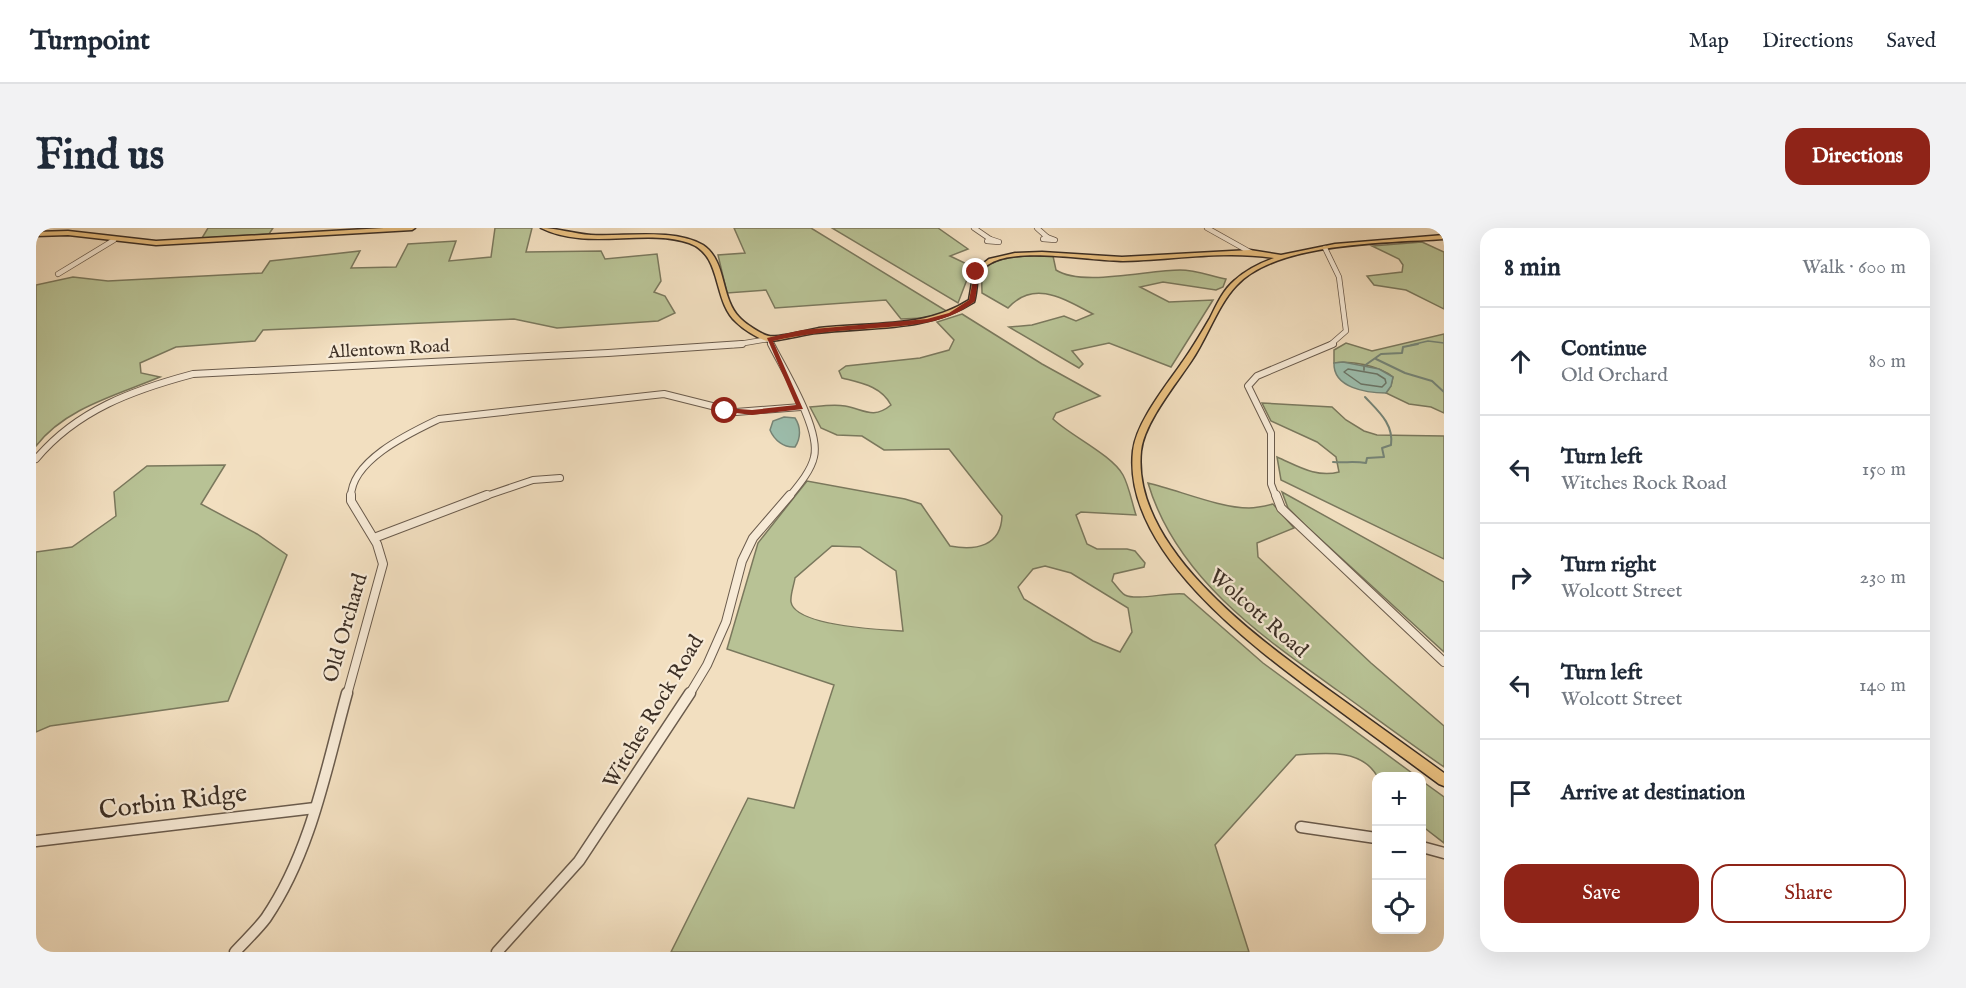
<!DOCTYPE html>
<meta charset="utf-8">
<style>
body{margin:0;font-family:"IM FELL English",serif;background:#f2f2f3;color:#1f2937}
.controls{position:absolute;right:18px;bottom:18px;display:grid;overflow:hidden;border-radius:12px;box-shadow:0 6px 24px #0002}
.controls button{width:54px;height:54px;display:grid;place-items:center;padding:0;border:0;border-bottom:2px solid #e0e1e3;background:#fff;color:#1f2937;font:30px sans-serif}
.stop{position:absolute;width:18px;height:18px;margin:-14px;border:4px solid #8f2418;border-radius:50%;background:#fff}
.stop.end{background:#8f2418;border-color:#fff;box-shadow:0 2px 6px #0008}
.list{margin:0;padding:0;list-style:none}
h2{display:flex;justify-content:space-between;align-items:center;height:78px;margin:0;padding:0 24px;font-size:26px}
h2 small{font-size:20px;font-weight:400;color:#747a83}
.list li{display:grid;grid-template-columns:39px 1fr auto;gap:18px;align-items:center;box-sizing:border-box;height:108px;padding:0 24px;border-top:2px solid #e0e1e3}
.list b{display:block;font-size:22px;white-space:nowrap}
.list p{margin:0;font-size:20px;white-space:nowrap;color:#747a83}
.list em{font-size:20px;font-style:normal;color:#747a83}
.actions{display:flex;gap:12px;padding:18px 24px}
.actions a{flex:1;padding:14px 0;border:2px solid #8f2418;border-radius:18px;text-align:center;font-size:21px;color:#8f2418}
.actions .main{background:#8f2418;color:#fff}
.icon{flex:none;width:33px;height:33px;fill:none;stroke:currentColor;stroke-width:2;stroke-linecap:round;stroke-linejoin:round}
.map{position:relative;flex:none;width:1408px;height:724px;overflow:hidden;border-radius:18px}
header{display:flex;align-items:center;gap:36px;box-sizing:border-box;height:84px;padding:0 30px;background:#fff;border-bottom:2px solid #e0e1e3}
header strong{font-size:28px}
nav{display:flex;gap:33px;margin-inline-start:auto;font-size:21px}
.intro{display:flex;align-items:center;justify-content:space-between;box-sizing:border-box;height:144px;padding:0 36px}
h1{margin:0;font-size:42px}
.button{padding:15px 27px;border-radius:18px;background:#8f2418;color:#fff;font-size:21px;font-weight:700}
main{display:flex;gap:36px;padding:0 36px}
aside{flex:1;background:#fff;border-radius:18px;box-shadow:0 6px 24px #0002}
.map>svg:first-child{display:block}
.green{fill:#b8c295;stroke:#7a785d;stroke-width:1.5;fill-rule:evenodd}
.water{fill:#9cbdac;stroke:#768476;stroke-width:1.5}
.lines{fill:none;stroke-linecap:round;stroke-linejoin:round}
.shore{stroke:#6c7668;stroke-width:1.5}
.stream-far1{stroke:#768476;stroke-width:1.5}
.stream{stroke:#768476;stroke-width:2}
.minor-far3-casing{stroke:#6a5b4c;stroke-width:6}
.minor-far2-casing{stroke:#6a5b4c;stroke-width:8}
.minor-far1-casing{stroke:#6a5b4c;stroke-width:10}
.minor-casing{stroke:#6a5b4c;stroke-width:13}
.major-casing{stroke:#3c2f25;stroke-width:3}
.minor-far3{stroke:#f7ead6;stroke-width:4.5}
.minor-far2{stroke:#f7ead6;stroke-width:6}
.minor-far1{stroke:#f7ead6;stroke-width:8}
.minor{stroke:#f7ead6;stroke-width:10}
.major{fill:#e9c080;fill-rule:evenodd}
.route{fill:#8f2418}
.labels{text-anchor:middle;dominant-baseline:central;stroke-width:4.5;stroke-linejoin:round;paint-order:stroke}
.far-street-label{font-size:18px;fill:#3c2f25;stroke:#f7ead6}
.street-label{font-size:21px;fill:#3c2f25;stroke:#f7ead6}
.near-street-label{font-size:26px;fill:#3c2f25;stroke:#f7ead6}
</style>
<header>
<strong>Turnpoint</strong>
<nav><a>Map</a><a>Directions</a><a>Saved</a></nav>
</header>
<div class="intro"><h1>Find us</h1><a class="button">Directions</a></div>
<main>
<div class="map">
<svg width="1408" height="724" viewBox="0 0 1408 724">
<rect width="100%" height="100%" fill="#f2dfc0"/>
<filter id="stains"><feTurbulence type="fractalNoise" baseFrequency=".00333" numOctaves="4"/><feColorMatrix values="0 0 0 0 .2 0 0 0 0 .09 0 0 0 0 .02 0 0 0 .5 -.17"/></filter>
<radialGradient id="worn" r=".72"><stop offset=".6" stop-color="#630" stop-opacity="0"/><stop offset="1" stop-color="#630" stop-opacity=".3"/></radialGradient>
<!-- green -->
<g class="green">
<polygon points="172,0 237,0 233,6 166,10"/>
<path d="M 459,0 L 496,0 L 490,24 L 565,23 L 569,31 L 621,26 L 625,53 L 618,64 L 629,68 L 639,85 L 622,93 L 521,100 L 478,91 L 227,102 L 219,113 L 140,119 L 104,135 L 105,145 L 124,149 C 81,167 29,180 0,218 L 0,57 L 37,49 L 72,53 L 226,45 L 234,33 L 324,23 L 315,40 L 360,39 L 372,16 L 420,13 L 413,33 L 455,29 Z"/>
<polygon points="698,0 775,0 912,84 887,90 865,91 850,72 739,80 730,62 691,65 682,27 709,25"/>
<polygon points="796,0 902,0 932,21 914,28 933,37 935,41 922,75"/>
<polygon points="1386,14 1408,24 1408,81 1370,62 1338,57 1331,48 1366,44 1367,37 1363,31 1336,18"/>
<path d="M 989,28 L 1017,28 L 1020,42 C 1046,59 1112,42 1144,42 C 1159,42 1175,48 1190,51 L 1187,59 L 1180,62 L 1127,54 L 1104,59 L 1133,74 L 1177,72 L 1135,139 L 1073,115 L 1036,123 L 1047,136 L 1043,140 L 973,99 L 996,97 L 1028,88 L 1040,93 L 1057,86 C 1028,71 998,51 972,80 L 946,65 C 946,59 945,49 947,44 C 953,31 977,29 989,28 Z"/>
<path d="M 926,86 L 1006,136 L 1064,168 L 1020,185 L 1017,191 C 1035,208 1076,227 1087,247 C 1093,258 1096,275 1100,287 L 1045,284 L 1040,287 L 1051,316 L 1061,321 L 1091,321 L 1099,323 L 1109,335 L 1108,339 L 1078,346 L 1076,353 C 1080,357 1084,364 1089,367 C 1101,373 1132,364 1148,366 L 1227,435 L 1380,548 L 1341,548 C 1325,520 1288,525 1260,527 L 1179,617 L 1213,724 L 635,724 L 712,570 L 758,580 L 798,457 L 691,421 L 722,315 L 771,253 L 869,271 L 885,276 L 914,318 C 940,323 965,318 966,288 L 913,221 L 848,222 L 826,208 L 801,207 L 785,200 L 774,179 C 785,178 798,176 809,178 C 827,181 837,192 855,177 C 845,158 825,155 806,150 L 803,143 L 810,138 L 884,130 L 913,122 L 918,112 L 901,94 ZM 796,318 L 824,319 L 860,343 L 867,403 C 848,402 759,398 755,374 C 754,367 758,357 759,350 ZM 1009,338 L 1035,345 L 1092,380 L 1096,404 L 1084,424 L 1057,413 L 988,371 L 982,359 L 997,341 Z"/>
<path d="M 1408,106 L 1408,185 L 1395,179 L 1373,176 L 1350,165 L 1355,158 L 1357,149 C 1343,138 1316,132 1298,135 L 1298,122 L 1310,115 L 1336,123 Z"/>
<path d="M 1226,175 L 1296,179 L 1310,192 L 1328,203 L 1341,207 L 1408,208 L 1408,331 L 1245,252 L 1241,229 C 1262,238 1280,250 1303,244 L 1300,229 L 1281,214 L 1235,193 Z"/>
<polygon points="189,237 165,276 221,306 251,327 192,473 14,498 0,504 0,324 36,319 80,288 78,264 111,238"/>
<path d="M 1112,255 C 1142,262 1184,280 1213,280 C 1221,280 1229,278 1237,276 L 1258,300 L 1221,315 L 1222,329 L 1335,435 L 1408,498 L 1408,539 C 1372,514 1337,488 1301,462 C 1225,408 1140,349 1112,255 Z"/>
<polygon points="1246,264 1408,354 1408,424 1268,296 1252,280"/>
<polygon points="1386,553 1408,569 1408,615 1386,598"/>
</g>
<!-- water -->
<g class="water">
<path d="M 1307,134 L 1343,141 L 1357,149 L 1355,158 L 1350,165 C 1331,165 1297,160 1298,135 Z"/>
<path d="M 748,189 L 759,190 C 765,199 765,210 759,219 C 748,220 738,212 734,202 L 737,193 Z"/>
</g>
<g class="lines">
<!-- shore -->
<polygon class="shore" points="1312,141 1341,146 1349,151 1350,155 1346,159 1325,156 1308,144"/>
<!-- stream-far1 -->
<polyline class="stream-far1" points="1375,117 1392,113 1408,115"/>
<!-- stream -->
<g class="stream">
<polyline points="1340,131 1369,145 1396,153 1408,164"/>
<polyline points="1328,142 1328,138 1345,126 1366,125 1367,119 1382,116"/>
<path d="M 1297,234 C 1309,235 1318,233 1330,235 L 1331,230 L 1348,229 L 1346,220 L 1355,217 C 1358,196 1342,183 1329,169"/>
</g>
<defs>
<g id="minor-far3">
<polyline points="938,0 954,11"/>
<polyline points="1001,0 1011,9"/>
<polyline points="1171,0 1214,24"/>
<polygon points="1011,9 1019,12 1007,11"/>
<polygon points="954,11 963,14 951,13"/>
<polyline points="1289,20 1303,49 1310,103 1294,117"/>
<polyline points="22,46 78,12"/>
<polyline points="697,117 733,111 736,117"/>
</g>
<g id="minor-far2">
<path d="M 735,116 C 748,142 785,201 778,229 C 775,243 762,258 753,269"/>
<path d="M 0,231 C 41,182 97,162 157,146 L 572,125 L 706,116"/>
<path d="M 315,269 C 315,232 374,205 403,191 L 628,166 L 700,184 L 765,179"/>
<polyline points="447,269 497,252 524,250"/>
<polyline points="1240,269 1235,256 1235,205 1212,158 1221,148 1297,116"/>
</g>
<g id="minor-far1">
<polyline points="1240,267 1245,280 1408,434"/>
<polyline points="338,310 451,267"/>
<polyline points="311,467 347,336 341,316 315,273 315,267"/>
<polyline points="653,467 671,437 690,394 706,333 717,310 754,267"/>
</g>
<g id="minor">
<polyline points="1265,599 1340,610"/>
<polyline points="0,613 279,580"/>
<polyline points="1386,619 1408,625"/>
<path d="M 199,724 C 209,713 221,702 230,690 C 275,624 290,541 311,465"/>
<polyline points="461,724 543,633 654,465"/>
</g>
<g id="major">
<polygon points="348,0 379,0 376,2 120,17 32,7 0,8 0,4 32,3 120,13"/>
<path d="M 505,0 C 522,0 538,6 555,7 C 588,9 637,0 667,17 C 691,33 684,69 703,89 C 708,95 726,107 733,108 C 739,110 774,102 783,100 C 834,94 888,101 933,72 L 938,43 L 953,31 L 979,25 L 1006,24 L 1086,29 L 1214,22 L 1245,27 L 1299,16 L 1408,7 L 1408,11 C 1351,15 1240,14 1200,58 C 1182,77 1171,110 1156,132 C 1140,156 1108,195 1105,223 C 1095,322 1227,414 1297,465 C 1334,492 1371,518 1408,545 L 1408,558 L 1403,556 C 1368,530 1332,504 1297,478 C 1224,424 1086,326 1097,223 C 1100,195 1129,159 1145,136 C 1156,121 1165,105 1174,90 C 1181,76 1187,62 1199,52 C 1210,42 1224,35 1238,30 C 1188,22 1137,32 1087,33 C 1054,33 983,19 955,35 C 937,44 943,58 938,74 C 890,105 834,98 780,105 C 770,106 738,114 731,113 C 721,110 707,101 700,94 C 676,72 687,27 653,15 C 608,0 551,23 505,0 Z"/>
</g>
</defs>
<!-- minor-far3 casing -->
<use href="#minor-far3" class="minor-far3-casing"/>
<!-- minor-far2 casing -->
<use href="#minor-far2" class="minor-far2-casing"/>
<!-- minor-far1 casing -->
<use href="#minor-far1" class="minor-far1-casing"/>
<!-- minor casing -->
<use href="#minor" class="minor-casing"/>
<!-- major casing -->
<use href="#major" class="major-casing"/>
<!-- minor-far3 -->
<use href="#minor-far3" class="minor-far3"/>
<!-- minor-far2 -->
<use href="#minor-far2" class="minor-far2"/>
<!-- minor-far1 -->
<use href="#minor-far1" class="minor-far1"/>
<!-- minor -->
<use href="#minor" class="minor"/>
<!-- major -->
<use href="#major" class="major"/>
</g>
<!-- route -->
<path class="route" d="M 939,42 L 943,44 L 939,73 C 908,99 867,97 828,101 C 797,103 767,106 737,113 L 767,181 L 716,187 L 685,183 L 689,180 L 716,182 L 760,177 L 731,110 L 766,102 L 891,91 L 913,85 L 933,72 Z"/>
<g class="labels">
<!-- far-street labels -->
<g class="far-street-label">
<text transform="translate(353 122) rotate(-3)">Allentown Road</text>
</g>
<!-- street labels -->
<g class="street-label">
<text transform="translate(1222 386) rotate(41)">Wolcott Road</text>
<text transform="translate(310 400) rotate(-74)">Old Orchard</text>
<text transform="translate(618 484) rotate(-59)">Witches Rock Road</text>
</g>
<!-- near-street labels -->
<g class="near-street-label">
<text transform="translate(137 574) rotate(-7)">Corbin Ridge</text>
</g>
</g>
<rect width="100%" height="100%" filter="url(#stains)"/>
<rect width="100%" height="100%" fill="url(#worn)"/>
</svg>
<div class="controls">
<button>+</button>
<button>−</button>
<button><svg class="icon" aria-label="locate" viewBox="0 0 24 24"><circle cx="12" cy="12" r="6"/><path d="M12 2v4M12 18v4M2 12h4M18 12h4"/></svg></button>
</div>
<div class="stop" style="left:689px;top:183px"></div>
<div class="stop end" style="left:940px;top:44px"></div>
</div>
<aside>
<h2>8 min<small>Walk · 600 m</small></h2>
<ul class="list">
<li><svg class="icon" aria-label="ahead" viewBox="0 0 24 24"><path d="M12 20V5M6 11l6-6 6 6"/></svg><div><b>Continue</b><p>Old Orchard</p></div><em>80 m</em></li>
<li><svg class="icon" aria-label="left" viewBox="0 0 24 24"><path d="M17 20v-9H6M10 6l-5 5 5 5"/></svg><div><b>Turn left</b><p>Witches Rock Road</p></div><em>150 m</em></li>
<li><svg class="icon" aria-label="right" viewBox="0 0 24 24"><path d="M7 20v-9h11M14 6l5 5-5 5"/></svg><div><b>Turn right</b><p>Wolcott Street</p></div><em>230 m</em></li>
<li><svg class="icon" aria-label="left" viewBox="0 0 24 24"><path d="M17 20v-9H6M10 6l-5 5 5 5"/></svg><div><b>Turn left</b><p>Wolcott Street</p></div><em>140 m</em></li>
<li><svg class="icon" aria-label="arrive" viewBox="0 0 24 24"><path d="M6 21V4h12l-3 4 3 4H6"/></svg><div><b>Arrive at destination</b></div></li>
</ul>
<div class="actions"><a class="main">Save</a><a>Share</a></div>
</aside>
</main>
